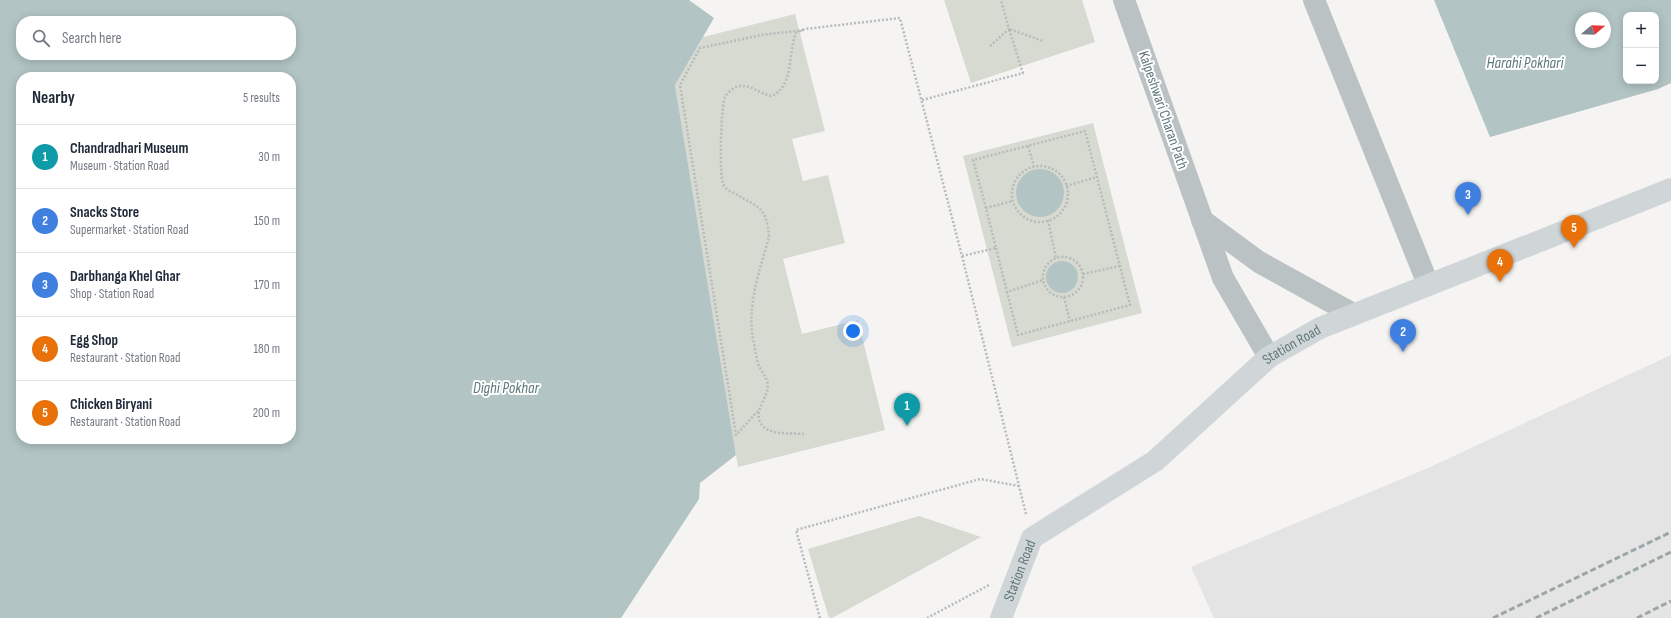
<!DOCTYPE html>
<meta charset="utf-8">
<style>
body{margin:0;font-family:"Sofia Sans Condensed",sans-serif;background:#f6f6f7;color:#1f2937}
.controls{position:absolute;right:12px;top:12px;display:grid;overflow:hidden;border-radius:8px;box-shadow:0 2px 10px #0003}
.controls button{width:36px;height:36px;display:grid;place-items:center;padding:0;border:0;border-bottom:1px solid #e0e1e3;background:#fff;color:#1f2937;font:20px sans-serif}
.compass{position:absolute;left:1575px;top:12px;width:36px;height:36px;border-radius:50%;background:#fff;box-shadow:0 2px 10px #0003;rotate:71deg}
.you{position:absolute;left:853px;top:331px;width:14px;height:14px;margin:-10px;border:3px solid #fff;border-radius:50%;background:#1a73e8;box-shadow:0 0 0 6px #1a73e833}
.badge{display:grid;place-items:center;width:26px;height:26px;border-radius:50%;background:#b45309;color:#fff;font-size:13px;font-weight:700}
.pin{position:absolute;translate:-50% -33px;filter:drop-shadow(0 1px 2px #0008)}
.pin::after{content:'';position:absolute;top:21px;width:14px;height:12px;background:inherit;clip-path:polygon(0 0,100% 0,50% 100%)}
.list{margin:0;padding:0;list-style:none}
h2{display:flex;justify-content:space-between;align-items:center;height:52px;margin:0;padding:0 16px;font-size:17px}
h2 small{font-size:13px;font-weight:400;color:#747a83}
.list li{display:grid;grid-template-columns:26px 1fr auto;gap:12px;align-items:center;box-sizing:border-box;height:64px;padding:0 16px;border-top:1px solid #e0e1e3}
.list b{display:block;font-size:15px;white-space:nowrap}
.list p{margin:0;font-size:13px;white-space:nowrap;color:#747a83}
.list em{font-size:13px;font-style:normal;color:#747a83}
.icon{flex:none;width:22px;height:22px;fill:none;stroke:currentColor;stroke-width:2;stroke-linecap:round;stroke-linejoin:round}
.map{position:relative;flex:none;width:1671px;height:618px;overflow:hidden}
.search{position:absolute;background:#fff;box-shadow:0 2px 10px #0003;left:16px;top:16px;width:280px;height:44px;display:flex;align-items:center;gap:10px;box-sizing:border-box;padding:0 14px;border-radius:16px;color:#747a83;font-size:15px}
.panel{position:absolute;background:#fff;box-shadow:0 2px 10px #0003;left:16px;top:72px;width:280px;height:372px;border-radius:16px}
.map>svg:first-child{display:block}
.built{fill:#e3e4e3}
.green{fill:#d7dad1}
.water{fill:#b2c4c4;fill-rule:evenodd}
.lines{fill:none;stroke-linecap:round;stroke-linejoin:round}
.path{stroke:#b6bbbb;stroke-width:2.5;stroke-dasharray:2 2;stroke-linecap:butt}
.minor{stroke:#bbc2c3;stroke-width:22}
.tertiary{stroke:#bbc2c3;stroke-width:22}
.primary{stroke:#d0d6d8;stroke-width:22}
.rail{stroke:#9ba6a8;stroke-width:3;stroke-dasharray:6 3;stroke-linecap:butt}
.labels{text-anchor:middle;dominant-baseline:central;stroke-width:4;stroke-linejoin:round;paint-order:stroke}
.street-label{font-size:15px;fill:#61787b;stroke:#fff}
.water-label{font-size:16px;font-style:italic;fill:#5c7878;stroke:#fff}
</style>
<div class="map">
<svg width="1671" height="618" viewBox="0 0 1671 618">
<rect width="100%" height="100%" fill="#f5f4f2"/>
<!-- built -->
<polygon class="built" points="1671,355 1671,618 1214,618 1191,567 1428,468"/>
<!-- green -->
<g class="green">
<polygon points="944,0 1082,0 1095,42 971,83"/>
<polygon points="795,14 825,131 792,139 803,181 828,175 845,243 783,259 802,334 858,320 885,430 738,467 675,85 703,37"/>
<polygon points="1093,123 1142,313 1012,347 963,156"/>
<polygon points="919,516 981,537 832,618 829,618 808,549"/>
</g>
<!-- water -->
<g class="water">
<path d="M 0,0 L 689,0 L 714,18 L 675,85 L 736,455 L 700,483 L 699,499 L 621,618 L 0,618 ZM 21,21 L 291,21 L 291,55 L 21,55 ZM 21,77 L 291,77 L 291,439 L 21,439 Z"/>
<path d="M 1434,0 L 1671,0 L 1671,83 L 1658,89 L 1490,137 ZM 1626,15 L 1656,15 L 1656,81 L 1626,81 ZM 1581,18 L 1605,18 L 1605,42 L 1581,42 Z"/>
<circle cx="1040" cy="193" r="24"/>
<circle cx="1062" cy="277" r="16"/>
</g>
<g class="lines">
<!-- path -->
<g class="path">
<polyline points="990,46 1009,29 1001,0"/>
<polyline points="922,100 1023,73 1009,29 1043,41"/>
<polyline points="1028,146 1034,166"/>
<circle cx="1040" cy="194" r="28"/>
<polyline points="1066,186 1097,177"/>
<polyline points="986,208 973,160 1085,131 1130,305 1018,335 1007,292"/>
<polyline points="1048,220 1056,258"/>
<polyline points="996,248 1007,292 1043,280"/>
<polyline points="962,256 996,248 986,208 1013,201"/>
<circle cx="1063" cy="277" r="20"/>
<polyline points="1083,274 1120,266"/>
<polyline points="1064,297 1070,321"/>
<polyline points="758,411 736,435 680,85 700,48 762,35 803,30"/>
<path d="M 804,434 C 793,433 774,435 765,428 C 749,415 768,399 768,385 C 767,378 762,372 759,366 C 756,357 755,348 753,339 C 747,304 760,270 769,237 C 767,206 757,207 734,193 C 729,191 724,188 723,183 C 719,173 721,107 725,97 C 727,93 732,89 736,87 C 749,83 759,93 771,96 C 794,88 788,52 796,33 L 805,29 L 900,18 L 962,256 L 1026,514"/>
<polyline points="820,618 796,530 980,479 1019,486"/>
<polyline points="927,618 989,585"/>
</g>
<!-- minor -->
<polyline class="minor" points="1314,0 1428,284"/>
<!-- tertiary -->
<g class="tertiary">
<polyline points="1124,0 1223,278 1269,357"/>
<polyline points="1202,220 1259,262 1353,314"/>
</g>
<!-- primary -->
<path class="primary" id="s1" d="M 1001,618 L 1032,538 L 1155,461 L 1269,357 L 1320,328 L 1671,189"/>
<!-- rail -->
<g class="rail">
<polyline points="1493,618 1671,532"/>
<polyline points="1536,618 1671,552"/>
<polyline points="1637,618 1671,601"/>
</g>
</g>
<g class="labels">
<!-- street labels -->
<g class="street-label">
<text transform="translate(1163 110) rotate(71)">Kalpeshwari Charan Path</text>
<text stroke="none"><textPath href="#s1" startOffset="411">Station Road</textPath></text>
<text stroke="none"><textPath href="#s1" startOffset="51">Station Road</textPath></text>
</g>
<!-- water labels -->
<g class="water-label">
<text x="1525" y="63">Harahi Pokhari</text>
<text x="506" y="388">Dighi Pokhar</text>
</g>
</g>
</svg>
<div class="controls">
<button>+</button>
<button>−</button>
</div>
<svg class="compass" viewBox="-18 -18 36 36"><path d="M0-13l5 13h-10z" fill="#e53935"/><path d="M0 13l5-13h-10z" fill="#747a83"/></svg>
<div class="you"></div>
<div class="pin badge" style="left:907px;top:426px;background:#0f9aa8">1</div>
<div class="pin badge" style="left:1403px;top:352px;background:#3f7fe0">2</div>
<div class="pin badge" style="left:1468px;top:215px;background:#3f7fe0">3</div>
<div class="pin badge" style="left:1500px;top:282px;background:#e8710a">4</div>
<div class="pin badge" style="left:1574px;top:248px;background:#e8710a">5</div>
<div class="search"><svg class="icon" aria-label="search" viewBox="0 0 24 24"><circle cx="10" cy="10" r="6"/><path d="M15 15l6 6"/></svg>Search here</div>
<section class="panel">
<h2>Nearby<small>5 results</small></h2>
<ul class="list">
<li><span class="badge" style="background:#0f9aa8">1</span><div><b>Chandradhari Museum</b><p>Museum · Station Road</p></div><em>30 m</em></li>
<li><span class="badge" style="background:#3f7fe0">2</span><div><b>Snacks Store</b><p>Supermarket · Station Road</p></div><em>150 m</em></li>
<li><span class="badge" style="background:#3f7fe0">3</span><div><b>Darbhanga Khel Ghar</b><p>Shop · Station Road</p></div><em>170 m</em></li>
<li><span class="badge" style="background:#e8710a">4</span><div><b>Egg Shop</b><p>Restaurant · Station Road</p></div><em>180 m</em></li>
<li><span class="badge" style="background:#e8710a">5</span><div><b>Chicken Biryani</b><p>Restaurant · Station Road</p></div><em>200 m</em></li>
</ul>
</section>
</div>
